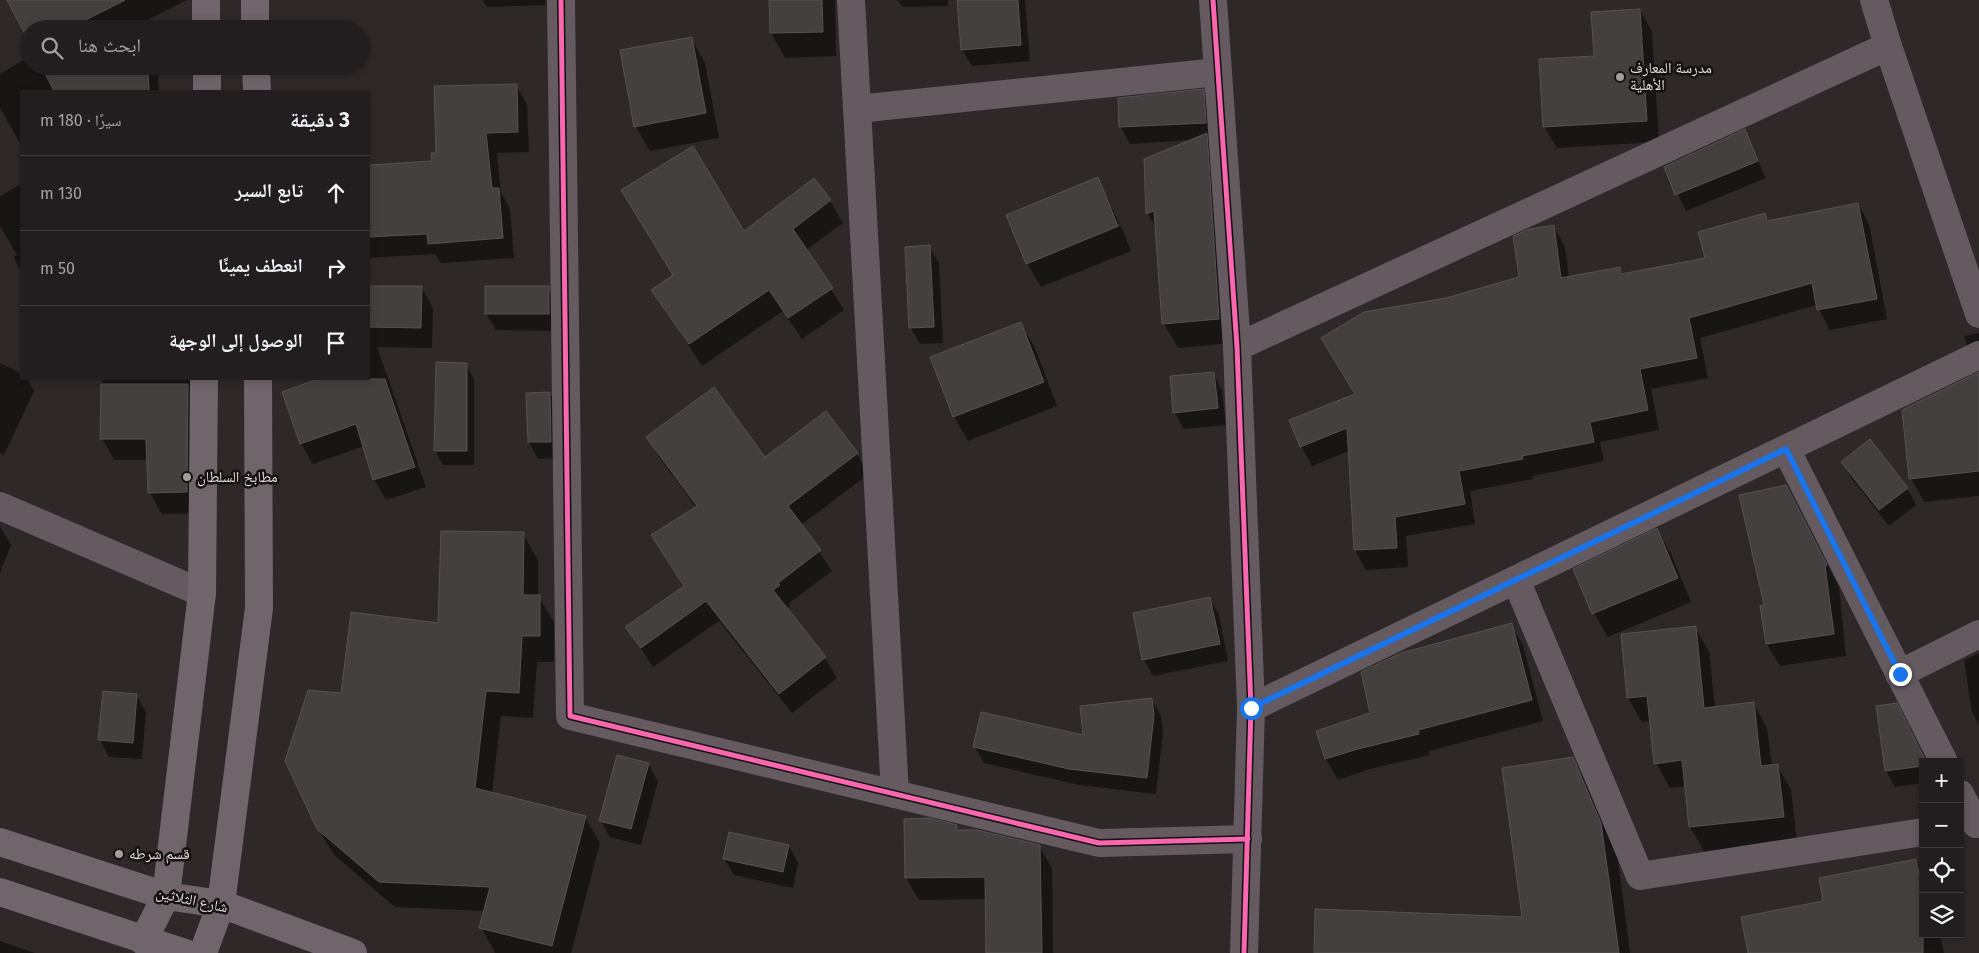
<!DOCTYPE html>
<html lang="ar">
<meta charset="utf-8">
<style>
body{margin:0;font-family:"Fira Sans","Noto Naskh Arabic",sans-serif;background:#2a2728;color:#f1f3f6;direction:rtl}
.controls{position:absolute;right:15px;bottom:15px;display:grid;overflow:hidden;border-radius:0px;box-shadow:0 2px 8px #0003}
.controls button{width:45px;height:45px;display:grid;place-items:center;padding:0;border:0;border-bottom:1px solid #3f3c3d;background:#221e1f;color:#f1f3f6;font:25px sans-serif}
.stop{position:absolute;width:15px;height:15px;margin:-11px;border:4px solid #1a73e8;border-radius:50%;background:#fff}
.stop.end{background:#1a73e8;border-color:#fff;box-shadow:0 1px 5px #0008}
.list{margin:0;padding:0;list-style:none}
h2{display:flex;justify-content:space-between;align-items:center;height:65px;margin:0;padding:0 20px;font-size:21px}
h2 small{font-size:16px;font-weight:400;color:#a2a2a4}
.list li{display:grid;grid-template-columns:32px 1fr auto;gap:15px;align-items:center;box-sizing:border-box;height:75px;padding:0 20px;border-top:1px solid #3f3c3d}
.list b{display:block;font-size:19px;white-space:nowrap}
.list em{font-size:16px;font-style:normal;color:#a2a2a4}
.icon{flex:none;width:28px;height:28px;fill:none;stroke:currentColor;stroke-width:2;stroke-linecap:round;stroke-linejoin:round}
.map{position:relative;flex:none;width:1979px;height:953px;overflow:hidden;direction:ltr}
.search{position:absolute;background:#221e1f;box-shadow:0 2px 8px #0003;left:20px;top:20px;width:350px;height:55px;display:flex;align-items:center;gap:12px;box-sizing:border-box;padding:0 18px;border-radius:28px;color:#a2a2a4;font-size:19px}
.panel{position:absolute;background:#221e1f;box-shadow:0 2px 8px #0003;left:20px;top:90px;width:350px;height:290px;border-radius:0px;direction:rtl}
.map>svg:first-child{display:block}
.shadow{fill:#0007}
.building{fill:#444040;stroke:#575252}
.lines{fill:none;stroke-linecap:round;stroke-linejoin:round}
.street{stroke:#645a5f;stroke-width:28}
.secondary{stroke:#70656b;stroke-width:28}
.cycleway-casing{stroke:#151111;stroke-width:8}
.cycleway{stroke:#f766af;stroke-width:5}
.route{stroke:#1a73e8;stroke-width:6}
.poi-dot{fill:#a49d9d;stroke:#151111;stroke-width:2}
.labels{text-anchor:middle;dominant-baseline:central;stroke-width:5;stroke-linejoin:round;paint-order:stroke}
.poi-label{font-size:15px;fill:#e3dcdc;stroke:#151111;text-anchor:start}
.street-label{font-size:15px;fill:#e3dcdc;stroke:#151111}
</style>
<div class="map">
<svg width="1979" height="953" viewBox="0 0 1979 953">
<rect width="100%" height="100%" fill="#2e2829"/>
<!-- shadow -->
<g class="shadow">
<polygon points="9,0 187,0 130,29 29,29"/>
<polygon points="482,0 545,0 546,5 487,7"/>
<polygon points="770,0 835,0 836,56 785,58 771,33"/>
<polygon points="898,0 948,0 948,6 902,7"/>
<polygon points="958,0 1025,0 1030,61 972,66 962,50"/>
<polygon points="1640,10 1652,32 1659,142 1557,148 1544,126 1595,57"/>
<polygon points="691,38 705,63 719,138 650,151 636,127"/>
<polygon points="29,60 29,66 153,66 158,75 159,91 21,91 21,145 0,108 0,74 22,61"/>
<polygon points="516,85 527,105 529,152 497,153 501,193 510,209 514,258 441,263 435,254 369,258 369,166 433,162 438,154"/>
<polygon points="1203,91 1212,107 1215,139 1209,139 1220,159 1233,343 1178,348 1164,324 1157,230 1148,214 1145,160 1191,140 1130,144 1121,127 1119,99"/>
<polygon points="1744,131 1766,178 1686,211 1665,167"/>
<polygon points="1097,179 1120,224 1028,261 1028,264 1121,226 1131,251 1041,287 1027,263"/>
<polygon points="21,184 21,273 14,257 17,255 0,226 0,196"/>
<polygon points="830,201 843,223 806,250 844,310 802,339 783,311 702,366 653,290 744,232"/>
<polygon points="1858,204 1869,224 1887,319 1830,330 1817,305 1700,338 1708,378 1651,389 1659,430 1600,442 1604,461 1533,476 1533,479 1470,491 1475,524 1406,536 1408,567 1366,570 1355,550 1349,451 1312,466 1301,446 1356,395 1446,300 1520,278 1554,227 1565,247 1569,278 1619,268 1623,275 1707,259 1764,215 1768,222"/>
<polygon points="929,247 939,263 943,343 920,344 910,327"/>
<polygon points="369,287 421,287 433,308 432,348 377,347 426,487 386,500 374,479 364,446 313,464 301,444 283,393 322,379 369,379"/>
<polygon points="548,288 558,304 558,331 496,330 486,314"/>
<polygon points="1021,324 1035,348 1057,406 968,441 954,417 931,358"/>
<polygon points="1979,333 1979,366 1966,344 1965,336"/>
<polygon points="0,363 21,373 21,379 27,379 34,391 4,455 0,453"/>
<polygon points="466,364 474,379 474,465 443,465 435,451"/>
<polygon points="1213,373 1222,390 1226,425 1184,429 1175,413"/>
<polygon points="1979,374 1979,496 1924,502 1911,478"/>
<polygon points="102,379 204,379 199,513 162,514 150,493 148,460 114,460 102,438"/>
<polygon points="550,393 559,410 560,458 538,459 529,442 527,394"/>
<polygon points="826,413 857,454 869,474 801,525 832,571 789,603 790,606 786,609 825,658 837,678 792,713 719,621 653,667 627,627 685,587 653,536 696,507 659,457 648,437 764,459"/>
<polygon points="1842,462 1907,488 1916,505 1889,526 1852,479"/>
<polygon points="1786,486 1839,587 1846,656 1780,666 1767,644 1765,606"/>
<polygon points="0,526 11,545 0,573"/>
<polygon points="1657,530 1671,554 1691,602 1608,637 1594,613"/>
<polygon points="523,534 538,560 538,596 554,622 554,662 537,662 533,718 501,716 492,794 585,817 600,843 571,953 495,953 481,927 485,911 395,907 334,855 318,828 342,695 439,624"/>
<polygon points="1209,598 1219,615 1228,661 1153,676 1144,660 1134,614"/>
<polygon points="1511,625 1523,645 1543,721 1429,751 1430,755 1370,769 1338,780 1326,759 1317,732 1372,713"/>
<polygon points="1695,627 1709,652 1715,708 1753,703 1767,728 1772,766 1777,765 1791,790 1797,841 1704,851 1690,827 1686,786 1670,788 1656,763 1651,721 1642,722 1628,698 1622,635"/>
<polygon points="1979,653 1979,725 1972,712 1964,660"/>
<polygon points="104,692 136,695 146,712 142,759 109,757 100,740"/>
<polygon points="1152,700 1161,716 1163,733 1156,794 1079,785 984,763 974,746 1085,737"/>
<polygon points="1906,721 1926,762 1923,762 1923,783 1895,787 1886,771"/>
<polygon points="1573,759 1589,787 1617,853 1630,953 1315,953 1524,918"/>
<polygon points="648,764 658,781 641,845 610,837 600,820"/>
<polygon points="905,820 956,826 959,831 1039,846 1052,868 1053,953 988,953 987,899 919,900 906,878"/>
<polygon points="789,846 798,863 793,888 734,875 724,859"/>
<polygon points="1916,860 1923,873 1923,934 1940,934 1944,953 1749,953 1824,902"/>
<polygon points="0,941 35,953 0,953"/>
</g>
<!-- building -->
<g class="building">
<polygon points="7,0 125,0 68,29 29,29 29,42"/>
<polygon points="769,0 822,0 823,32 770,33"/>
<polygon points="957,0 1018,0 1021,45 961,50"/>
<polygon points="1640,9 1647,121 1543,127 1539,59 1594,56 1591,12"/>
<polygon points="692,37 706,113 634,127 620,50"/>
<polygon points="41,66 148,66 149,91 54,91"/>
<polygon points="517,84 518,132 486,133 492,188 499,188 503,238 428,244 427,234 369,237 369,165 432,161 431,153 436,153 434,86"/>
<polygon points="1204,89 1206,123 1119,127 1118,98"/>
<polygon points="1745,129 1758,161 1675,195 1664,167"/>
<polygon points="1207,133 1219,319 1162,324 1154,211 1146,214 1144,159"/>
<polygon points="693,146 744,231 814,178 831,200 793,229 833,288 788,318 769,290 689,344 651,290 673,275 621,190"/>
<polygon points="1098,177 1118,226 1026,264 1006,215"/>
<polygon points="1858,203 1877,299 1817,310 1812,283 1689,318 1697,358 1640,369 1648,410 1590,422 1594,442 1522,456 1523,459 1459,471 1465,504 1395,517 1397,548 1354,550 1347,428 1300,447 1289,420 1355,394 1321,338 1364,312 1446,298 1519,277 1513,236 1530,229 1554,225 1561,278 1620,267 1621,274 1705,258 1698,232 1765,213 1767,221"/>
<polygon points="930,245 934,327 909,328 905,247"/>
<polygon points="369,286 422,286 421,328 369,327"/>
<rect x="485" y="286" width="64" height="28"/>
<polygon points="1021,322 1044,382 953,417 930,357"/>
<polygon points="436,362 467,363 467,451 434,451"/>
<polygon points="1214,372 1218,408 1173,413 1170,376"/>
<polygon points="1979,372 1979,471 1909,479 1902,410"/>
<polygon points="318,379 385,379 415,467 373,480 356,424 300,444 282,392"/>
<polygon points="101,384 188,384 187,492 148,493 146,439 100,439"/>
<polygon points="714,387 765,457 826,411 858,453 788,506 821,550 778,583 780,585 773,590 826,657 779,694 706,601 641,648 625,627 684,586 651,535 697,506 646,437"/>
<polygon points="550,392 551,442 528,442 526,393"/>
<polygon points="1870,439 1908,488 1879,510 1841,462"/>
<polygon points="1786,485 1827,565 1825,566 1834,634 1766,644 1760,606 1764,605 1739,495"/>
<polygon points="1657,528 1678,578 1592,614 1573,569"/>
<polygon points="441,531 524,532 523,595 540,595 540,636 522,636 519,693 486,691 475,788 586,816 552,946 479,928 490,887 379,882 317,829 285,761 308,690 341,693 351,612 438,623"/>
<polygon points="1210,597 1220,644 1142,660 1133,613"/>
<polygon points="1512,623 1532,700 1418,730 1419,734 1358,749 1325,759 1316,731 1370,713 1361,672 1401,653"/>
<polygon points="1696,626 1704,708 1754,702 1761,766 1778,764 1784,817 1689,827 1682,760 1654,764 1647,696 1627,698 1621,634"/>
<polygon points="103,691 137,694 133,743 98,740"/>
<polygon points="1152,698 1154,715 1147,778 1069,769 973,747 981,712 1083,735 1080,706"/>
<polygon points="1897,703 1926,762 1923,762 1923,766 1885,771 1876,706"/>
<polygon points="617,755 649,763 631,829 599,821"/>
<polygon points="1573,757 1601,823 1619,953 1314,953 1315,909 1522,917 1502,768"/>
<polygon points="929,818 957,825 957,830 977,830 1040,845 1042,953 986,953 985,877 905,878 904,819"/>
<polygon points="729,832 789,845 783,872 723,859"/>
<polygon points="1916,859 1923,893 1923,953 1748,953 1741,917 1823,901 1819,878"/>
</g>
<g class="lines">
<!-- street -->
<g class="street">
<polyline points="561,0 570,716 1099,843 1248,839"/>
<polyline points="851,0 895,794"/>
<polyline points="1213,0 1237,347 1251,708 1244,953"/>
<polyline points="1874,0 1888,46 1979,314"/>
<polyline points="857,109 1218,72"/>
<polyline points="1237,347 1888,46"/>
<polyline points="1786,449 1944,762"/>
<polyline points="0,506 202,593"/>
<polyline points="1516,580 1640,876 1923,832"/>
<polyline points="1899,674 1979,634"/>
<polyline points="1251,708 1979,355"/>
<polyline points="1960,794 1976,824"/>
</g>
<!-- secondary -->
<g class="secondary">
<polyline points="206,0 206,29"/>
<polyline points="255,0 255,29"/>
<polyline points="207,66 207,91"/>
<polyline points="256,66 257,91"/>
<polyline points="0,842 166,896 221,904 353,953"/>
<polyline points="0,892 185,953"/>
<polyline points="143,941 166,896 202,593 204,379"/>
<polyline points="203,953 221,904 259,608 258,379"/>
</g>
<defs>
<g id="cycleway">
<polyline points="561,0 570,716 1099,843 1248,839"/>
<polyline points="1213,0 1237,347 1251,708 1244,953"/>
</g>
</defs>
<!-- cycleway casing -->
<use href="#cycleway" class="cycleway-casing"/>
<!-- cycleway -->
<use href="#cycleway" class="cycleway"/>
</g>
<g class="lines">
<!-- route -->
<polyline class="route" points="1251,708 1786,449 1900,674"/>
</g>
<!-- markers -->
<g class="poi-dot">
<circle cx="1620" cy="77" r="5"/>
<circle cx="187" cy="477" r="5"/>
<circle cx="119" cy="854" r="5"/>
</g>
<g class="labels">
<!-- poi labels -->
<g class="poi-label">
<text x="1630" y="68">مدرسة المعارف<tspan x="1630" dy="17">الأهلية</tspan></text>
<text x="197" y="477">مطابخ السلطان</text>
<text x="129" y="854">قسم شرطه</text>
</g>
<!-- street labels -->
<g class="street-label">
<text transform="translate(192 900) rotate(12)">شارع الثلاثين</text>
</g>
</g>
</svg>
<div class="controls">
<button>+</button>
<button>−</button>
<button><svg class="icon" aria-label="locate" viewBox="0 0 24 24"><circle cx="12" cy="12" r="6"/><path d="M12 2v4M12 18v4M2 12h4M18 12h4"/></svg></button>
<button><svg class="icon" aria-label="layers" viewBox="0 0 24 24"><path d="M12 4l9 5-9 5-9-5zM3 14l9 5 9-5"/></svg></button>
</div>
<div class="stop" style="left:1251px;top:708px"></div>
<div class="stop end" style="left:1900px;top:674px"></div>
<div class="search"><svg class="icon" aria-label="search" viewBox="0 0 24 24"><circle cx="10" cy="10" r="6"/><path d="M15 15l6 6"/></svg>ابحث هنا</div>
<section class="panel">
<h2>3 دقيقة<small>سيرًا · 180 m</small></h2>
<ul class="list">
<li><svg class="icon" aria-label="ahead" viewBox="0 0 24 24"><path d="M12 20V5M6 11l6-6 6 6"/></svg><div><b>تابع السير</b></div><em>130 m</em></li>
<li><svg class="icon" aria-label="right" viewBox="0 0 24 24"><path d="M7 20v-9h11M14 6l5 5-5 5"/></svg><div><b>انعطف يمينًا</b></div><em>50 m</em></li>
<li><svg class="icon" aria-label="arrive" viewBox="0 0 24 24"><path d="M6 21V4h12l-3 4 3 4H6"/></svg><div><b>الوصول إلى الوجهة</b></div></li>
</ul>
</section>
</div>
